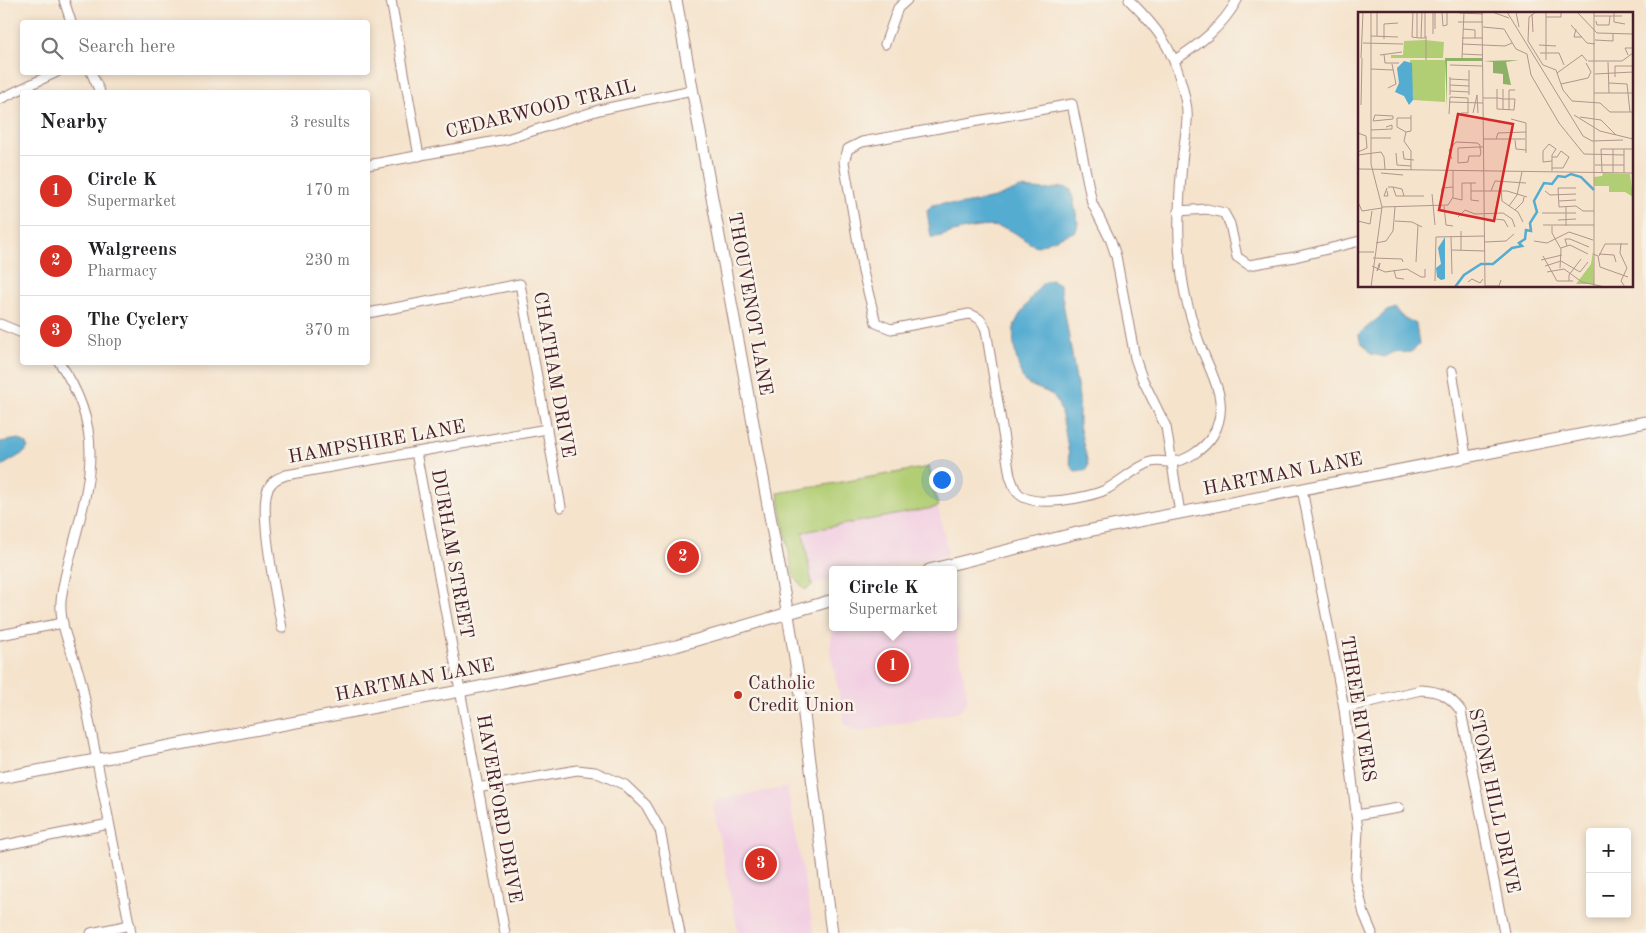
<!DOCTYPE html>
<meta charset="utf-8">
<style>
body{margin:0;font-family:"Old Standard TT",serif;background:#f6f6f6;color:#202124}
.controls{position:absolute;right:15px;bottom:15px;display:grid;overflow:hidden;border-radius:5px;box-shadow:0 2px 8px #0003}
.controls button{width:45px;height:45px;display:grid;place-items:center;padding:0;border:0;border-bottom:1px solid #e0e0e0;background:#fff;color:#202124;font:25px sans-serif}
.you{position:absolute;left:941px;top:479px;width:18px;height:18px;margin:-12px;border:4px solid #fff;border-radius:50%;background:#1a73e8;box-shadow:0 0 0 8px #1a73e833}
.badge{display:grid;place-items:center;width:32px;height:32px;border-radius:50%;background:#d93025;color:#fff;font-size:16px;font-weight:700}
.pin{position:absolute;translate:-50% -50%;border:2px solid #fff;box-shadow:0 1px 5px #0006}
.popup{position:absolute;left:829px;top:566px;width:128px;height:65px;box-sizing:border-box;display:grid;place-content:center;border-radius:5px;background:#fff;filter:drop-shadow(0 1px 4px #0005);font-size:16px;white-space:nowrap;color:#757577}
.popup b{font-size:19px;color:#202124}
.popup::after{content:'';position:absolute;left:50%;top:100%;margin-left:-10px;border:10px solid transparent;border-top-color:#fff}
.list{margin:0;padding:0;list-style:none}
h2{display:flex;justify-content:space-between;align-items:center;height:65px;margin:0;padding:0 20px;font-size:21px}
h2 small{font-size:16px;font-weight:400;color:#757577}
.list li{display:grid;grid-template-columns:32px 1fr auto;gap:15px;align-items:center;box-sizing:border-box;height:70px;padding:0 20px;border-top:1px solid #e0e0e0}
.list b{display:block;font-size:19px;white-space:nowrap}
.list p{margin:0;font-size:16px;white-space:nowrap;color:#757577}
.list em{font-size:16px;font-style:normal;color:#757577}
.icon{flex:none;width:28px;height:28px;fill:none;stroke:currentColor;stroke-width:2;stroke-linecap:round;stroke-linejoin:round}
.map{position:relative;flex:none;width:1646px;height:933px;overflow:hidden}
.search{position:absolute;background:#fff;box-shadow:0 2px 8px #0003;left:20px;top:20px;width:350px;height:55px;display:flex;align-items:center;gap:12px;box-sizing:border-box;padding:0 18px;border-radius:5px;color:#757577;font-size:19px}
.panel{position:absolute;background:#fff;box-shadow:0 2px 8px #0003;left:20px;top:90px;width:350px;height:275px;border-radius:5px}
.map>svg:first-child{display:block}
.built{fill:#f2cfe2}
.green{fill:#b2ce74;stroke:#7e7650}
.water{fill:#54acd1;stroke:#4f667e}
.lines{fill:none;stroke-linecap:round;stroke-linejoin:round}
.street-casing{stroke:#a0817c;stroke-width:11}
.secondary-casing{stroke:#a0817c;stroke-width:13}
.street{stroke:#fff;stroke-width:9}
.secondary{stroke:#fff;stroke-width:11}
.poi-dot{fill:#c8321e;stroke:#f7f3e8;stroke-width:2}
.labels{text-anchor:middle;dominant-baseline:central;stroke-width:5;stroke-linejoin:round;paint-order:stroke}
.street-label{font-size:19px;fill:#4a1f2b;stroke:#f7f3e8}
.poi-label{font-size:19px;fill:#4a1f2b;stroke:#f7f3e8;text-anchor:start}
.inset-river{fill:none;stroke:#54acd1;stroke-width:2.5}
.inset-road{fill:none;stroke:#b1958c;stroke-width:1}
.view{fill:#d62828;fill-opacity:0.15;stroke:#d62828;stroke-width:2.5}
.inset-edge{fill:none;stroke:#4a1f2b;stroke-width:2.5}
</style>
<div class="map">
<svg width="1646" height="933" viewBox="0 0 1646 933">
<rect width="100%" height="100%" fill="#f7f3e8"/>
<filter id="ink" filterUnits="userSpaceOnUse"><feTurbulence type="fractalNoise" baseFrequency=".02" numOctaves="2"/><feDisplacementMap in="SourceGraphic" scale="10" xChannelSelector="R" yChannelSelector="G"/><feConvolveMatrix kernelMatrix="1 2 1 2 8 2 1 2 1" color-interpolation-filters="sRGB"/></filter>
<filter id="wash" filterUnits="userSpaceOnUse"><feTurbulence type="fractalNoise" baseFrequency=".0096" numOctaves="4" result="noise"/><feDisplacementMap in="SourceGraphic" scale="20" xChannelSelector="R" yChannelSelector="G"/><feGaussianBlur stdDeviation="1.12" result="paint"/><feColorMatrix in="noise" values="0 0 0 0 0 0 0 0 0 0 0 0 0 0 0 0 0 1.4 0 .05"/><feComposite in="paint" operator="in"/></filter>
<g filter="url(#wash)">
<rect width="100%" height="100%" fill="#f5e3cc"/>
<!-- built -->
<g class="built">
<polygon points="938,507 948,554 879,570 833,570 833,580 812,585 802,532"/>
<polygon points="953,599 959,620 956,634 968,701 958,712 858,732 845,725 830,650 832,632 840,627 953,627"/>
<polygon points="787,787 814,933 738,933 713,805 717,800"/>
</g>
<!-- green -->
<polygon class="green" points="929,467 938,507 803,532 812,585 805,590 793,575 778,493"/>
<!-- water -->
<g class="water">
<path d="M 1063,187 L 1071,189 L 1078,223 L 1076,231 L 1038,246 C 1025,244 1016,229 1000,227 C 986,225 971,228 957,231 C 947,233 941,238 931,237 L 927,211 L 932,205 L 944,203 L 958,205 L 995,198 L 1020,188 L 1046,190 Z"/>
<path d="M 1051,280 L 1060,284 L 1079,397 L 1079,425 L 1088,464 L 1087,470 L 1075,471 L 1071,466 C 1067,450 1064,404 1052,395 C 1044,389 1032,388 1024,381 C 1018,367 1010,339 1015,324 C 1019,314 1026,306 1032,297 C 1037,289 1041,282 1051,280 Z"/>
<polygon points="1395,308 1401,316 1416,324 1419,345 1411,352 1392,353 1385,357 1371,354 1360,341 1359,334 1387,311"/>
<polygon points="19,439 27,444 28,447 25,452 0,467 0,442"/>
</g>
</g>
<g filter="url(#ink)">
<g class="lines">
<defs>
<g id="street">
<polyline points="64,0 71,22"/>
<polyline points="391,0 419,156"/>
<path d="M 1129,0 C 1163,33 1177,56 1186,103 C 1190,119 1183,146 1182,163 C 1178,210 1176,253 1186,299 C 1190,313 1194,328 1199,342 C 1210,373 1232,402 1213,435 C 1205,448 1185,463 1169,462 C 1162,462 1158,460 1151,462 C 1134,468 1121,482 1105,490 C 1088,498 1032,509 1018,493 C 1014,489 1012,481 1010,476 L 986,330 C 982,320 979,317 969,314 L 891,329 L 876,323 L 863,272 L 844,162 L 848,149 L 862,142 L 1072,104 L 1092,203 L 1111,241 L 1116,256 L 1135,358 L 1142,378 L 1166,427 L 1180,513"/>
<polyline points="885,44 898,8 907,0"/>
<path d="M 1175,60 C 1200,44 1223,26 1237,0"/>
<polyline points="91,72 100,92"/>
<polyline points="0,99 57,72"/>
<polyline points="368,165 507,139 599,110 692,90"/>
<polyline points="1178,211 1207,209 1224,213 1230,224 1237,257 1249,265 1295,257 1360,241"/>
<polyline points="368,313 520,284 561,507"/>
<polyline points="0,324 22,333"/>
<path d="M 59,362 C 104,427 92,475 73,546 C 68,564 63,582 61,601 C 59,630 76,658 82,685 C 99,768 114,850 131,933"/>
<polyline points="1452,371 1466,456"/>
<polyline points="416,452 505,933"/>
<polyline points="1302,489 1344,708 1358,831 1355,877 1364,914 1372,933"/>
<path d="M 282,628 C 277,601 258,511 268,489 C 272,480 278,478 286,475 L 547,429"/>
<polyline points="0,635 63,623"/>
<path d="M 1344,708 L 1421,690 C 1440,691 1450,696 1461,711 L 1504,933"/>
<polyline points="477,788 577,770 595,772 625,785 646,805 660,830 680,933"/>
<polyline points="1356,815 1399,808"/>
<polyline points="0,846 109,824"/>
<polyline points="91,933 130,925"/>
</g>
<g id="secondary">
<polyline points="676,0 788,615 803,707 832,933"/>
<polyline points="929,570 1077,533 1646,422"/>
<polyline points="0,778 460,691 676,646 833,600"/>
</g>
</defs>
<!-- street casing -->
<use href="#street" class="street-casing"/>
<!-- secondary casing -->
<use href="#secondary" class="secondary-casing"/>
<!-- street -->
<use href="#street" class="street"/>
<!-- secondary -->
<use href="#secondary" class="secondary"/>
</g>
</g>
<!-- markers -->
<circle class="poi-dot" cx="738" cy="695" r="5"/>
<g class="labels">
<!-- street labels -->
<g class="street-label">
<text transform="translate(541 110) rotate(-14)">CEDARWOOD TRAIL</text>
<text transform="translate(749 304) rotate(80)">THOUVENOT LANE</text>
<text transform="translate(553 375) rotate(80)">CHATHAM DRIVE</text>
<text transform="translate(377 443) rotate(-10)">HAMPSHIRE LANE</text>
<text transform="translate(1283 475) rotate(-11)">HARTMAN LANE</text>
<text transform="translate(451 554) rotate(80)">DURHAM STREET</text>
<text transform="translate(415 681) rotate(-11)">HARTMAN LANE</text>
<text transform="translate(1357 709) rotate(81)">THREE RIVERS</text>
<text transform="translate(1493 801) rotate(78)">STONE HILL DRIVE</text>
<text transform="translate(498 809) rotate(80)">HAVERFORD DRIVE</text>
</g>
<!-- poi labels -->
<g class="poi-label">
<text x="748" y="684">Catholic<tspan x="748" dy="22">Credit Union</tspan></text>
</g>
</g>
<!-- overview -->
<g transform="translate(1358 12)">
<rect width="275" height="275" fill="#f5e3cc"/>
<path d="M 67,28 L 86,30 L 85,46 L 33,46 L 33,43 L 45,43 L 46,29 ZM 52,48 L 87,48 L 87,90 L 55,88 ZM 245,161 L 272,162 L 275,185 L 267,180 L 251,180 L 251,174 L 236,174 L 236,165 L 244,164 ZM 235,239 L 236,272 L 218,272 L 233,252 Z" fill="#b2ce74"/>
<path d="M 87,46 L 124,46 L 124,49 L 89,49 L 89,96 ZM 161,48 L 148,50 L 153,73 L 145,72 L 145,62 L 135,61 L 135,50 L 126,49 Z" fill="#8db166"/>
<path d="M 46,49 L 54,51 L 55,88 L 51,93 L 46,84 L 37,80 L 41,71 L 39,56 ZM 87,225 L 87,267 L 83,268 L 79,265 L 78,256 L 83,252 L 80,236 Z" fill="#54acd1"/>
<path class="inset-river" d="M 97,275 L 106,263 L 123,252 L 135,252 L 154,236 L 164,234 L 161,231 L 167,227 L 168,218 L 173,219 L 172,211 L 179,200 L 176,189 L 186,171 L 194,172 L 200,164 L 207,165 L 213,162 L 223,165 L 236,178"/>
<path class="inset-road" d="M 19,0 L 19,24M 55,0 L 54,25 L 61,26 L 67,26 L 67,0M 84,0 L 85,14 L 89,13 L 89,0M 124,0 L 127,275M 134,0 L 151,6M 149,0 L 225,124 L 234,129 L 265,128M 158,0 L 161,15M 178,0 L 171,5 L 170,29 L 185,53 L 198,58 L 205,78 L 214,89 L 242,91 L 252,100 L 275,100M 219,0 L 239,21 L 275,22M 256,0 L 256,10 L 267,12M 101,1 L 125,2M 174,2 L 175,20M 236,4 L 264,4M 188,5 L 203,5 L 203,0M 238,9 L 239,13 L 251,13 L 252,4M 100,10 L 125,10M 213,13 L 229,31 L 237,32M 125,15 L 146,17 L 158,37 L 169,42 L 173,63 L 201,111 L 226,142 L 266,143M 77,17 L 77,0M 105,17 L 117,18 L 117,26M 218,17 L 216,25 L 224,25M 75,22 L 75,0M 13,24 L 40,25M 68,24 L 68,48M 59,26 L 59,0M 63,26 L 64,0M 104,26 L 125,26M 26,27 L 26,12 L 40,11M 237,28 L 255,29 L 255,22M 5,31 L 45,32M 104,32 L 147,34 L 154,31M 181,33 L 198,34M 182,41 L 201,41 L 206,53M 26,42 L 27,51 L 41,51M 104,42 L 125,43M 22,43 L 44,40M 270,43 L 267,36 L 275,36M 3,46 L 5,0M 104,46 L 106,0M 188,48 L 188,0M 230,49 L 264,49 L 275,41M 250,50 L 251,81M 92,53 L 125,54M 13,57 L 35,58M 111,58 L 111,83M 199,61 L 224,43 L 229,49M 237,62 L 275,60M 257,65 L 257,54 L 275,54M 92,67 L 111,68M 251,71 L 269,72 L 272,100M 203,72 L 230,66 L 233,60 L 228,51M 92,73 L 111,74M 30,76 L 38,72 L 34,52M 92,79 L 111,80M 236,81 L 275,81M 92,83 L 92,65M 119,83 L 120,101M 125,86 L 140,86 L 145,87 L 157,87 L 156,98 L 139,97 L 139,77M 91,90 L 125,91M 3,93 L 4,46M 145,97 L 145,77M 151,98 L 151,78 L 157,78M 115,101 L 119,83M 91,102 L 92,85 L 110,86 L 110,101 L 103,101M 17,103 L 35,104 L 35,107 L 15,109 ZM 216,103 L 242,119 L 275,127M 222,105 L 243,108 L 258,123M 153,107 L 168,111 L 168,141M 13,118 L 34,117 L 34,113 L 28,115M 48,120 L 46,129 L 53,139 L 53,158M 48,120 L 39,115 L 39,106 L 53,106M 48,120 L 53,119 L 53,103M 0,121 L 8,124 L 9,136 L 0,140M 13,126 L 33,126M 125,127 L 167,127M 138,127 L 140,121 L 168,120M 157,128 L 158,137 L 168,138M 98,130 L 119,131 L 122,133 L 122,136 L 123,140 L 122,144 L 111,144 L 110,150 L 100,151 L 100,136 L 120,135 L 125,135M 45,139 L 46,147 L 56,148M 38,141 L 39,153 L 53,154M 0,143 L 23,140 L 26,145 L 27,157M 194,145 L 199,145 L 203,139 L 211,145 L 205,156 L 194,156M 94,147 L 91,138 L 98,130M 194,149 L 185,150 L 185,139 L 191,132 L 198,137 L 194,143 L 194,159M 237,153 L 266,153M 0,157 L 275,161M 244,160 L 243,137 L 275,137M 23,161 L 45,163M 255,161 L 255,137M 266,161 L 266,137M 113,171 L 113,188 L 121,189M 30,175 L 35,175 L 38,184 L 66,184M 35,175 L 44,177 L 46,184M 143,175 L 144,189 L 160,200 L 165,210M 218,176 L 200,176 L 201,195 L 218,194 L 225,199 L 236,199M 29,179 L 30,184 L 26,184 L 29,176M 113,179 L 149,179 L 169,185M 133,179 L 137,169 L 168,171M 187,179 L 192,183 L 218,182M 74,182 L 77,213M 83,185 L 84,176 L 95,175M 95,186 L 104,188 L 104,171 L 118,171M 201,189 L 218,188M 0,190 L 4,199 L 24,196M 86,194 L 88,213 L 95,214M 151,194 L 159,183 L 164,160M 24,195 L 90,193 L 95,185 L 95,159M 157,198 L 165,190 L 166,185M 184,201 L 218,201M 100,205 L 107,198 L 117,202 L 145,201 L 154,207 L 157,215M 137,207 L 146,208 L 150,215M 200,208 L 218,207M 0,209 L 12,212 L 14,199M 37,209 L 54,210 L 64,215M 185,213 L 236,213M 194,214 L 194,221 L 203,237 L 202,256M 208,214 L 208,195M 93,224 L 94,262M 176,229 L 189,231 L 211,220 L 235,228M 127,230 L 148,229 L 156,222M 18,231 L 28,229 L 35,219 L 37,195M 263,231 L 262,241 L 269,256 L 263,269 L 267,275M 209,234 L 207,227 L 212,227 L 231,235M 203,236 L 212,233 L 230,242M 94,238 L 127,239M 103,238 L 103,219M 0,240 L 16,240M 235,242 L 240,244 L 242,255 L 270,265M 241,242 L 256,243 L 258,250M 185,244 L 199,269 L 215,269M 241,244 L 247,232 L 270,232M 15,246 L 44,247 L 45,250M 183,248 L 204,243M 58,250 L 60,213M 22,251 L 21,256 L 19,259 L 21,252 ZM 14,254 L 27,260 L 49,257 L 63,265 L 67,265 L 67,257M 187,254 L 203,249 L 222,260 L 230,250M 36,258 L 38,266 L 46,267M 189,260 L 206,257 L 224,270 L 247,275M 77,269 L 78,225 L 127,224M 211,269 L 211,263 L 223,247M 110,270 L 114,267 L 122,271 L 125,267M 127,274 L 141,274 L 143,268M 13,275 L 24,195 L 13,152 L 13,0M 236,275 L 236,0"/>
<path class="view" d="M 100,102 L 155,112 L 136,209 L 81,198 Z"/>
<rect width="275" height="275" class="inset-edge"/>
</g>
</svg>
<div class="controls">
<button>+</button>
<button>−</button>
</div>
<div class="you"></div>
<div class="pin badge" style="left:893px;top:666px">1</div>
<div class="popup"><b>Circle K</b>Supermarket</div>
<div class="pin badge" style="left:683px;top:557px">2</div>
<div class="pin badge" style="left:761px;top:864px">3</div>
<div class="search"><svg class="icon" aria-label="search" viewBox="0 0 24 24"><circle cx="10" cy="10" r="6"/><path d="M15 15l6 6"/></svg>Search here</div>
<section class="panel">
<h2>Nearby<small>3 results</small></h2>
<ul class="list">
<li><span class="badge">1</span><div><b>Circle K</b><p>Supermarket</p></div><em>170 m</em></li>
<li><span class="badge">2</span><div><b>Walgreens</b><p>Pharmacy</p></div><em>230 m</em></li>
<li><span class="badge">3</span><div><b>The Cyclery</b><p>Shop</p></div><em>370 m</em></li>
</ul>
</section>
</div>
